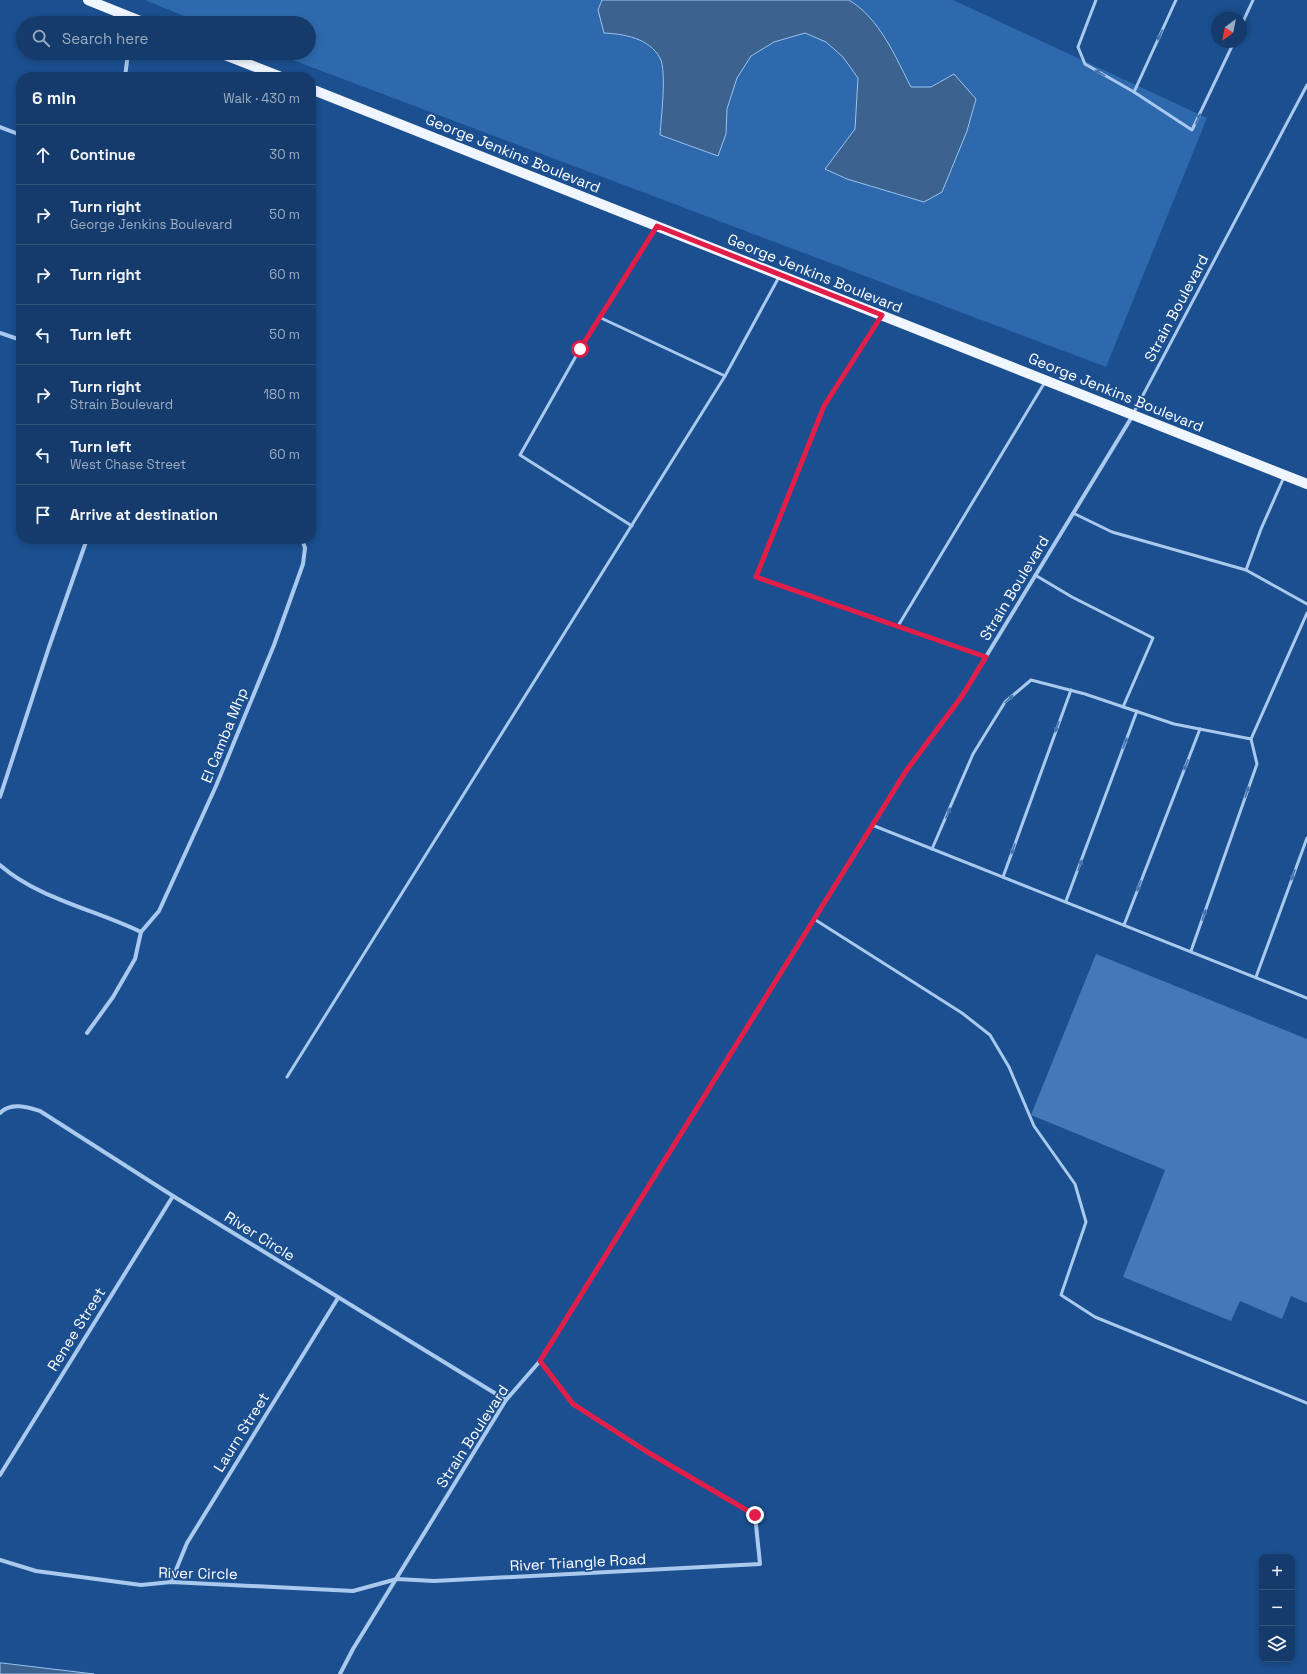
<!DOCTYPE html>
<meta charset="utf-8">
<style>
body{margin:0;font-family:"Space Grotesk",sans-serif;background:#1d4271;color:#f1f3f6}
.controls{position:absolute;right:12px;bottom:12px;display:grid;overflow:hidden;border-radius:8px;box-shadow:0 2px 6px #0003}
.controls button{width:36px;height:36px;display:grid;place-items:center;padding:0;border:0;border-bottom:1px solid #33557e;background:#143b6b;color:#f1f3f6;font:20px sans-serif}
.compass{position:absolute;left:1211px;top:12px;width:36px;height:36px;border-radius:50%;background:#143b6b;box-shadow:0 2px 6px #0003;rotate:212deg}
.stop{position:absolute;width:12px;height:12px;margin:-9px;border:3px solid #e11d48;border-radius:50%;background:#fff}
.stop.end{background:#e11d48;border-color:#fff;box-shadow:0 1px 4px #0008}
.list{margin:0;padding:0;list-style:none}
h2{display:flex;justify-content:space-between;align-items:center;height:52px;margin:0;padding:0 16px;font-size:17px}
h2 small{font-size:13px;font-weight:400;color:#9dadc1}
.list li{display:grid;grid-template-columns:26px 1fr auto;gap:12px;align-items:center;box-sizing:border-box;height:60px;padding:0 16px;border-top:1px solid #33557e}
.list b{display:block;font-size:15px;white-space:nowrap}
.list p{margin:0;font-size:13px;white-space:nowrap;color:#9dadc1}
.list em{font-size:13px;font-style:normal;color:#9dadc1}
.icon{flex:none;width:22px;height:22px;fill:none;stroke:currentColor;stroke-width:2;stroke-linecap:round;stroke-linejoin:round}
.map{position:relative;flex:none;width:1307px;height:1674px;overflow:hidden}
.search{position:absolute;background:#143b6b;box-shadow:0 2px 6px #0003;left:16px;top:16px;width:300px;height:44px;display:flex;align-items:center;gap:10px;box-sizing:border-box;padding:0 14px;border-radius:22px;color:#9dadc1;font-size:15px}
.panel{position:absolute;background:#143b6b;box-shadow:0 2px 6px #0003;left:16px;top:72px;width:300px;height:472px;border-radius:16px}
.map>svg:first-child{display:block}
.green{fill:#2e69ad}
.water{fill:#3c6290;stroke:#9cc4f0}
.building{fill:#4478b7}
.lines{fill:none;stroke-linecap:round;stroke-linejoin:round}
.lane{stroke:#a9c9ee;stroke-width:3}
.street{stroke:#a9c9ee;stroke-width:4}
.primary{stroke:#f0f6ff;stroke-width:10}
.oneway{fill:#4674ac}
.route{stroke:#e11d48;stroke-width:5}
.labels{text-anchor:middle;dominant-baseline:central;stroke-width:3.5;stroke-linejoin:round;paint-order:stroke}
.street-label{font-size:15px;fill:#fff;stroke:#1b4f8f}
</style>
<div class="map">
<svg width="1307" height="1674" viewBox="0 0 1307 1674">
<rect width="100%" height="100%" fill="#1b4f8f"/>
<!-- green -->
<path class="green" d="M 145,0 L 602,0 L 598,10 L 604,33 C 624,34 649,38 660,58 C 667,71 661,119 660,135 L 718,156 L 726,134 L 727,109 L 737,78 L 751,56 L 774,42 L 805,33 L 826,42 L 843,57 L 858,78 L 855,129 L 825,169 L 847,179 L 923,202 L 942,192 L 967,131 L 976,99 L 954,74 L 931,87 L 911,87 C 896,56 880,19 849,0 L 953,0 L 1207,118 L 1106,367 L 274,53 L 309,53 L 309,23 L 201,23 Z"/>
<!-- water -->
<g class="water">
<path d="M 602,0 L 849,0 C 880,19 895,56 911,87 L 931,87 L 954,74 L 976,99 L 967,131 L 942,192 L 924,202 L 847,179 L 825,169 L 855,129 L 858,78 L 843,57 L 826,42 L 805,33 L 774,42 L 751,56 L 737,78 L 727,109 L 726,134 L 718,156 L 660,135 C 661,119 667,71 660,58 C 649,38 624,34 604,33 L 598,10 Z"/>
<polygon points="0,1663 2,1663 94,1674 0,1674"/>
</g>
<!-- building -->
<polygon class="building" points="1096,954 1307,1039 1307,1303 1291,1296 1282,1319 1240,1301 1231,1321 1123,1277 1165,1170 1031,1115"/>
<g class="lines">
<!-- lane -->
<g class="lane">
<polyline points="1096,0 1078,47 1085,64 1134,92"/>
<polyline points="1176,0 1134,92 1192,130 1234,42"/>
<polyline points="1241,26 1253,0"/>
<polyline points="881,316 824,406 756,577 986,657"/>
<polyline points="601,318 725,376"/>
<polyline points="1133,414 1307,85"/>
<polyline points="1284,477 1261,529 1246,570 1307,604"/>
<polyline points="1073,513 1112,532 1246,570"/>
<polyline points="632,526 520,455 580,349 656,228"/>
<polyline points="1035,575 1072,597 1153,638 1123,707"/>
<polyline points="898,626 1045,382"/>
<polyline points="872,825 1307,998"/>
<polyline points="932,849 973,754 1005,702 1031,680 1085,694 1174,724 1251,739 1307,613"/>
<polyline points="1003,877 1071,690"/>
<polyline points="1066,901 1137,711"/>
<polyline points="814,919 962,1013 990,1035 1009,1067 1034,1126 1075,1184 1086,1222 1061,1295 1095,1317 1307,1403"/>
<polyline points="1124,925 1200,729"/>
<polyline points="1191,951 1257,764 1251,739"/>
<polyline points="1256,977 1307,838"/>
<polyline points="287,1077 725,376 779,277"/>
</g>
<!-- street -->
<g class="street">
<polyline points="125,77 128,53"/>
<polyline points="0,127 21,135"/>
<polyline points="0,333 21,340"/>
<polyline points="0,797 49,647 87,539"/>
<path d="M 0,865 C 37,898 96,910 141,932"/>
<polyline points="87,1033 113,997 135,959 141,932 159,911 216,786 274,645 303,564 305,548 302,539"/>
<path d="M 0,1113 C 11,1102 27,1107 40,1111 L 173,1196 L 506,1400"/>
<polyline points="0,1475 173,1196"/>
<polyline points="0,1560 36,1571 141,1585 171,1582 353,1591 397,1579 434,1581 760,1564 755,1515 649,1453 573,1404 540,1361"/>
<polyline points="171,1582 187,1543 338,1298"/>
<polyline points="340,1674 353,1649 506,1400 540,1361 906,771 962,696 1133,415"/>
</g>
<!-- primary -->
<g class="primary">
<polyline points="88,0 145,23"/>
<polyline points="220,53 281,77"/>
<polyline points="311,89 1307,484"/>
</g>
</g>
<!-- one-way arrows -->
<defs><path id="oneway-solid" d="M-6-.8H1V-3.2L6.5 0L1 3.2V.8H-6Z"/></defs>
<g class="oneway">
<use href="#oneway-solid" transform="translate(1160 35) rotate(115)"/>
<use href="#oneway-solid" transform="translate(1100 73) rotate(-151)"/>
<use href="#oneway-solid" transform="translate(1198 119) rotate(-65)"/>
<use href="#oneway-solid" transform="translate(1009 699) rotate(-44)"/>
<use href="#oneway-solid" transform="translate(1057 727) rotate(110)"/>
<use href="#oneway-solid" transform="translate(1125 743) rotate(-70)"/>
<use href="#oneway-solid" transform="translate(1186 765) rotate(111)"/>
<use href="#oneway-solid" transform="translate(1247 792) rotate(-71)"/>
<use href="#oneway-solid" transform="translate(948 813) rotate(-67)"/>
<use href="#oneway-solid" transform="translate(1013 849) rotate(110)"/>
<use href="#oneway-solid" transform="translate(1080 865) rotate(-70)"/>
<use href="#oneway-solid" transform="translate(1293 875) rotate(110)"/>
<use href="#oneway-solid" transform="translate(1139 886) rotate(111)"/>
<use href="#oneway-solid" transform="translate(1204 915) rotate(-71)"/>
</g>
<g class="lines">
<!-- route -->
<polyline class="route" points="580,349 657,226 882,315 824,406 756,577 986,657 962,696 906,771 540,1361 573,1404 649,1453 755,1515"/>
</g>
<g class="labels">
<!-- street labels -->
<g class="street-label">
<text transform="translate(513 153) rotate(22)">George Jenkins Boulevard</text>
<text transform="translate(815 273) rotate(22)">George Jenkins Boulevard</text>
<text transform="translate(1176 308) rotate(-62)">Strain Boulevard</text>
<text transform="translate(1116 392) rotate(22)">George Jenkins Boulevard</text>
<text transform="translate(1014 588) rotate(-59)">Strain Boulevard</text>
<text transform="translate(224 735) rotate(-68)">El Camba Mhp</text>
<text transform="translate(260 1236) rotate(32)">River Circle</text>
<text transform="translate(76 1329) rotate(-58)">Renee Street</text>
<text transform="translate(241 1432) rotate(-58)">Laurn Street</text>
<text transform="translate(472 1436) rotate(-57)">Strain Boulevard</text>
<text transform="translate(578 1562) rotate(-3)">River Triangle Road</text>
<text transform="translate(198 1573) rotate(1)">River Circle</text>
</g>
</g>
</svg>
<div class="controls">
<button>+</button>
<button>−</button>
<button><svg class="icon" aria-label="layers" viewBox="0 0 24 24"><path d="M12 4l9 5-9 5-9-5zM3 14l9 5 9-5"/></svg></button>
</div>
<svg class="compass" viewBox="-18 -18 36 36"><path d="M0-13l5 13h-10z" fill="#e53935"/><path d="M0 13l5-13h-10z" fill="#9dadc1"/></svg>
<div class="stop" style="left:580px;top:349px"></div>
<div class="stop end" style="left:755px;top:1515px"></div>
<div class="search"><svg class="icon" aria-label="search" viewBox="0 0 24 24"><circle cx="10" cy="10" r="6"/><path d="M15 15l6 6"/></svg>Search here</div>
<section class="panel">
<h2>6 min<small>Walk · 430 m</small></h2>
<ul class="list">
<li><svg class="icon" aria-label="ahead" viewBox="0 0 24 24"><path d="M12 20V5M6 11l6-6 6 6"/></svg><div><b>Continue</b></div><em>30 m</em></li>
<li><svg class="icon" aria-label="right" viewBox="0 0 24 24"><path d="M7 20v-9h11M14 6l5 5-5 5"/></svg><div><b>Turn right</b><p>George Jenkins Boulevard</p></div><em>50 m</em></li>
<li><svg class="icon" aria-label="right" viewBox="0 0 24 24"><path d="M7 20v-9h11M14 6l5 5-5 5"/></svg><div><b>Turn right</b></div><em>60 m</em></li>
<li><svg class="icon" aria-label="left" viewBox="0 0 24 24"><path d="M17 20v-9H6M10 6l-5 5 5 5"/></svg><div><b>Turn left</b></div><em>50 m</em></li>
<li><svg class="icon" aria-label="right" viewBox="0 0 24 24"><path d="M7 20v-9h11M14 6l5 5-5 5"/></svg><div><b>Turn right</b><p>Strain Boulevard</p></div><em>180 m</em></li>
<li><svg class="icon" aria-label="left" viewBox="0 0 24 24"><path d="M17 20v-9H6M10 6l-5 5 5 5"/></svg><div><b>Turn left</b><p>West Chase Street</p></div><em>60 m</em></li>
<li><svg class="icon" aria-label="arrive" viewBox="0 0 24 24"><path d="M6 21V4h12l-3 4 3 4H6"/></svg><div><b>Arrive at destination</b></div></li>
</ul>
</section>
</div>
